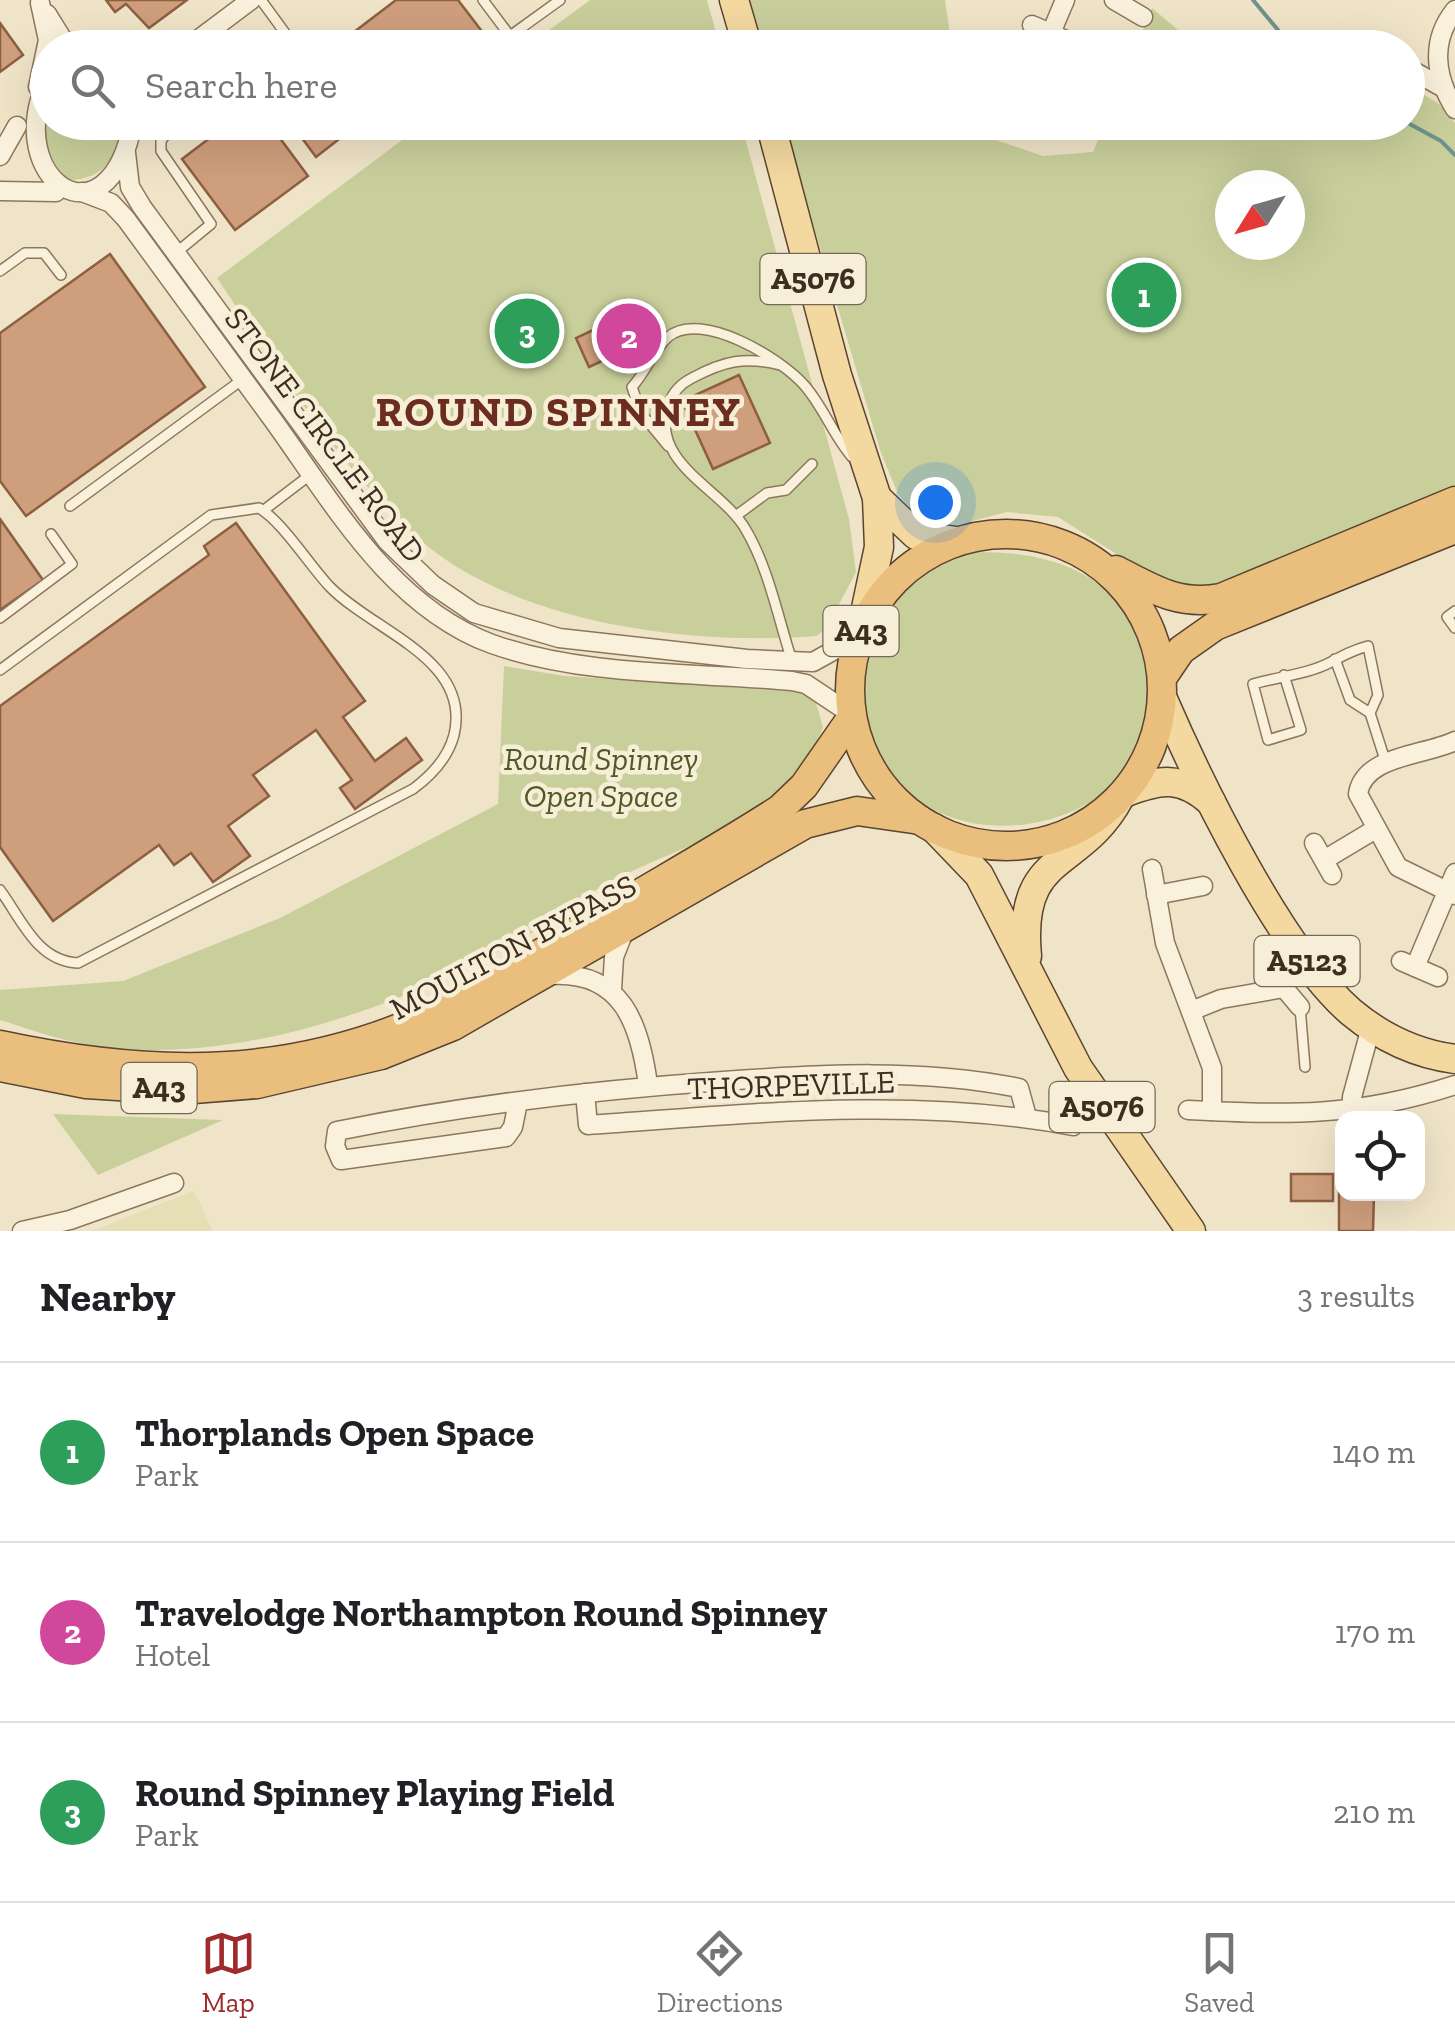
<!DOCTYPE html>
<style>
body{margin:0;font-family:"Zilla Slab",serif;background:#f6f6f6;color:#202124}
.controls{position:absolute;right:30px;bottom:30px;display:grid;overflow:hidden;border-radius:20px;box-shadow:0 10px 40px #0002}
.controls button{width:90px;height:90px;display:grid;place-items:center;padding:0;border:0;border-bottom:2px solid #e0e0e0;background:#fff;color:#202124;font:50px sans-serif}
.compass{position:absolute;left:1215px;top:170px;width:90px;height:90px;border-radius:50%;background:#fff;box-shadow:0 10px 40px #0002;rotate:233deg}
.you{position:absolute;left:935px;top:502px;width:35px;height:35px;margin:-25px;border:8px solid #fff;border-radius:50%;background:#1a73e8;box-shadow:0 0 0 15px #1a73e833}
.badge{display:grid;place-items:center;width:65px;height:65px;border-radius:50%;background:#9e2a2b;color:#fff;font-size:32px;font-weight:700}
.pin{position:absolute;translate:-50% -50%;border:5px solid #fff;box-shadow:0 2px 10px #0006}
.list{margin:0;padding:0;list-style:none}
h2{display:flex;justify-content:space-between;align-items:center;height:130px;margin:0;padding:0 40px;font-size:42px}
h2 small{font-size:32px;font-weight:400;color:#757577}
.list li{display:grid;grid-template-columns:65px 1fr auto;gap:30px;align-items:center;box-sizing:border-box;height:180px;padding:0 40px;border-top:2px solid #e0e0e0}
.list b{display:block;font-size:38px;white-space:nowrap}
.list p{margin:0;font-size:32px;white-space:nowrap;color:#757577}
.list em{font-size:32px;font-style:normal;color:#757577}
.icon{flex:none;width:55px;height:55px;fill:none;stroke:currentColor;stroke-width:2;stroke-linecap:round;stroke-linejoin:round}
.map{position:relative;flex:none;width:1455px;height:1231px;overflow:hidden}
.search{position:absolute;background:#fff;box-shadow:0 10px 40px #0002;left:30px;right:30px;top:30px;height:110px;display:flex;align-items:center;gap:25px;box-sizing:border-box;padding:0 35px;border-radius:55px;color:#757577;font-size:38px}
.sheet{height:670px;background:#fff}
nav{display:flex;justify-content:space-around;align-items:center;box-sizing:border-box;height:140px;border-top:2px solid #e0e0e0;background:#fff;font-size:28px;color:#757577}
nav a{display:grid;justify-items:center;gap:5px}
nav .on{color:#9e2a2b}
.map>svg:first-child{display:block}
.farmland{fill:#e6deb5}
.green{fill:#c9cf9b;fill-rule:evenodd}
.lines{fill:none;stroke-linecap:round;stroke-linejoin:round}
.stream{stroke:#6f938a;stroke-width:4}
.building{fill:#cf9f7d;stroke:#8d5f41;stroke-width:2.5}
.service-casing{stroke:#8d765c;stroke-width:12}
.minor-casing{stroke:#8d765c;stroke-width:21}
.primary-casing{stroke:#5b4430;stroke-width:31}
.trunk-casing{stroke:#5b4430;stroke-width:31}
.service{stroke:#faf1dc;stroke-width:9}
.minor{stroke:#faf1dc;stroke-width:18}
.primary{stroke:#f3d9a0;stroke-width:28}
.trunk{stroke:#eabe7c;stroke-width:28}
.labels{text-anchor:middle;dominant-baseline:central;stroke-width:9;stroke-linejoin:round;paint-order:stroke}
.shield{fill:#f7eed8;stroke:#756857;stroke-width:2.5}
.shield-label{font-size:30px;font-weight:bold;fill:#3d2e20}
.street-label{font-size:32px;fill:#3d2e20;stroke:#f7eed8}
.park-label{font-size:32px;font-style:italic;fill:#4d5a26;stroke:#f7eed8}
.district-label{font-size:42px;font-weight:bold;letter-spacing:2.5px;fill:#6b2e1e;stroke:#f7eed8}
</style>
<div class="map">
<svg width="1455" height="1231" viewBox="0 0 1455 1231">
<rect width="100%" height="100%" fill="#f0e4c8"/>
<!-- farmland -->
<polygon class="farmland" points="194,1191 213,1231 89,1231 94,1230"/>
<!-- green -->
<g class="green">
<polygon points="590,0 707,0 720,47 526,47"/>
<polygon points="750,0 945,0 952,47 761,47"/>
<polygon points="1152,8 1198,47 1136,48"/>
<path d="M 1408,86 L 1438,103 L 1455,123 L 1455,489 L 1214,589 L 1167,586 L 1058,517 L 1007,512 L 957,525 L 921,521 L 898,494 L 881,453 L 783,123 L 971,123 L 975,133 L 1043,156 L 1093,152 L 1105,123 L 1408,122 ZM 1230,185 L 1290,185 L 1290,245 L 1230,245 Z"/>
<path d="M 47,93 L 48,122 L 122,123 C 117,156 105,180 68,180 L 31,157 L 29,129 Z"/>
<path d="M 425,123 L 741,123 L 849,519 L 856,572 L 827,627 L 817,636 C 689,646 510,624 412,533 C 335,461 276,365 217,278 Z"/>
<path d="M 970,552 C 1037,551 1097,564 1135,624 C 1148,645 1152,672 1152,697 C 1152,857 858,887 865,677 C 867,619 913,565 970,552 Z"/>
<path d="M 504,666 L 565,676 L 802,692 L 816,703 L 823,727 C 791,818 695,840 617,878 C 586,894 558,917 528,935 C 404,1007 224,1072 80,1043 C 53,1038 26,1028 0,1020 L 0,990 L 123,981 L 280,918 L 498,804 Z"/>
<polygon points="53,1114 223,1120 98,1175"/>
</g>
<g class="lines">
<!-- stream -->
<g class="stream">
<polyline points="1253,0 1293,48"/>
<polyline points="1406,122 1441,141 1455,155"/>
</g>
</g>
<!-- building -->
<g class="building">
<polygon points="106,0 187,0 149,28 126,4 115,12"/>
<polygon points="396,0 458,0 484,34 465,48 333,48"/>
<polygon points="0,23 23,55 0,72"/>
<polygon points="231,122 268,122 308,176 235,230 182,159"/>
<polygon points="290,122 361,122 316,157"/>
<polygon points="110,254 205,387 26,516 0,481 0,333"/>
<polygon points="635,310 654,337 589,367 576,338"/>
<polygon points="739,375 770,443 713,469 682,401"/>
<polygon points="0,519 43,580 0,610"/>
<polygon points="236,523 365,701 343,717 375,761 406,738 422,760 355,809 340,788 352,780 316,730 253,775 269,796 228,826 250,856 213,882 191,853 174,865 159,845 53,921 0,847 0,706 209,555 204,546"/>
<rect x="1291" y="1174" width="42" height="27"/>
<polygon points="1339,1174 1342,1194 1374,1194 1373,1231 1339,1231"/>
</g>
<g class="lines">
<defs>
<g id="service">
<polyline points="261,0 296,48"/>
<polyline points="483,0 510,36 560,0"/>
<polyline points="174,122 161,141 161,151 211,224 177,252"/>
<polyline points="0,271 25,253 44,253 61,275"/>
<path d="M 780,365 C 745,356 724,361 692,378 C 680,384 672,393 668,406 C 650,464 723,489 746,530 C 769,569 778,618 792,661"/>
<path d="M 668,446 L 641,413 L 632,387 C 646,372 654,349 668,337 C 701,309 782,359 805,386 C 824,408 833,435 852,457"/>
<polyline points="70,506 243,379"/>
<polyline points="264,510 310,475"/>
<polyline points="737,515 767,493 786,490 812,464"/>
<polyline points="1455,611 1447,617 1455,628"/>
<polyline points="0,618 72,564 51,534"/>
<polyline points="1335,659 1350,700 1370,713"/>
<path d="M 0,670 L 211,515 L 259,508 C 282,521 310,566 330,587 C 374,632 472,659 454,735 C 448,758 432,775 413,789 L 78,963 C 37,961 22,920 0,890"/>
<path d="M 1284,675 L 1301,730 L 1268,740 L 1253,684 C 1277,677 1309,674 1331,662 C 1344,655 1353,650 1368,646 L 1378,695 L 1370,713 L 1386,763"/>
<polyline points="1300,1007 1305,1067"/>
</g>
<g id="minor">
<polyline points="1114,0 1143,17"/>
<path d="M 1455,10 C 1430,41 1435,77 1455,109"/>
<polyline points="47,14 68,48"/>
<polyline points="1032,25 1068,41"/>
<polyline points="1051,33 1065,0"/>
<polyline points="187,48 251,0"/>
<polyline points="1408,68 1440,86"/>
<path d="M 48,79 C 0,179 108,253 133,122"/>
<polyline points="38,87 48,40 40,3"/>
<polyline points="126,153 130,187 142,207 387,541 433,585 474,613 559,638 747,659 813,662 858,637"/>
<polyline points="0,156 17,126"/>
<polyline points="0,191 56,192"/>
<path d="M 82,192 L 111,203 L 126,219 C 175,286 224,353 273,420 C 333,503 391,607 492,644 C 585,677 694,672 792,681 L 806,684 L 851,714"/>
<path d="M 1455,741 C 1424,756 1364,755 1358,794 L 1398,867 L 1455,895"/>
<polyline points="1314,843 1332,875"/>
<polyline points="1324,860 1374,830"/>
<polyline points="1152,869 1165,943 1212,1068 1212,1111"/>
<polyline points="1156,895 1203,886"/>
<polyline points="1401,961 1438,977"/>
<polyline points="1281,967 1284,988 1300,1007"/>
<polyline points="1415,967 1455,873"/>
<path d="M 550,975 C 622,970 640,1024 648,1085"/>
<polyline points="612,989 614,957 625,929"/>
<polyline points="1191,1011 1221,999 1284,988"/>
<path d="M 585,1093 L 588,1125 C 748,1114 914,1096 1073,1126"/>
<path d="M 518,1102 L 513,1127 L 506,1137 L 341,1160 L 335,1146 L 337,1131 C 465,1105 593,1090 723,1081 C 821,1074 922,1068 1019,1088 L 1027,1117"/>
<path d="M 1188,1110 C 1289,1115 1357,1117 1455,1085"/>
<polyline points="1352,1111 1352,1097 1371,1027"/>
<polyline points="22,1231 70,1220 174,1183"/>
</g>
<g id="primary">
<polyline points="734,0 748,48"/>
<polyline points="770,122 837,375 877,498 879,547 862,627"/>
<polyline points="877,498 916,535 956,541"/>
<path d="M 1162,697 C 1200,785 1281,951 1351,1012 C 1381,1037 1417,1054 1455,1059"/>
<path d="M 1124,793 C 1160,779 1181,775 1211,802"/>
<polyline points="934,828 979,875 1078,1068 1191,1231"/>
<path d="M 1027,956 C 1017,849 1080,872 1120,797"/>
</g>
<g id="trunk">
<circle cx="1006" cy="690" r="156"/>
<path d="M 1116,570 C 1153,589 1178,606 1221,598 L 1455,501"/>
<polyline points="1162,678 1181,650 1215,626 1455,529"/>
<path d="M 0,1045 C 154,1078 294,1080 439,1011 C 494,984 545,950 597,919 C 658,882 720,848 780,809 L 804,786 L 852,717"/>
<polyline points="0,1067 86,1084 181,1090 257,1084 381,1055 453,1026 805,824 857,811 920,820"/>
</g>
</defs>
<!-- service casing -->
<use href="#service" class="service-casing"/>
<!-- minor casing -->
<use href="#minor" class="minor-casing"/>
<!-- primary casing -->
<use href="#primary" class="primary-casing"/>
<!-- trunk casing -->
<use href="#trunk" class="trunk-casing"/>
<!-- service -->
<use href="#service" class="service"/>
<!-- minor -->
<use href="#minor" class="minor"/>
<!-- primary -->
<use href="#primary" class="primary"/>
<!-- trunk -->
<use href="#trunk" class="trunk"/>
</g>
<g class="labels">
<!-- shield labels -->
<g class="shield">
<rect x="760.5" y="254" width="105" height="50" rx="8"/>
<rect x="823.5" y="606" width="75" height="50" rx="8"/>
<rect x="1254.5" y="936" width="105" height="50" rx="8"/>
<rect x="121.5" y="1063" width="75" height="50" rx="8"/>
<rect x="1049.5" y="1082" width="105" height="50" rx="8"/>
</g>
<g class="shield-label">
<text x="813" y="279">A5076</text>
<text x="861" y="631">A43</text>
<text x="1307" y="961">A5123</text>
<text x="159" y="1088">A43</text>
<text x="1102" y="1107">A5076</text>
</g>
<!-- street labels -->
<g class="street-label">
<text transform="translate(325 435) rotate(53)">STONE CIRCLE ROAD</text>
<text transform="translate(513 947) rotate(-28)">MOULTON BYPASS</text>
<text transform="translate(791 1085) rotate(-2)">THORPEVILLE</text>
</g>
<!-- park labels -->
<g class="park-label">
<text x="601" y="759">Round Spinney<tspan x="601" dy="37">Open Space</tspan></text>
</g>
<!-- district labels -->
<g class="district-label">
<text x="559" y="411">ROUND SPINNEY</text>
</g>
</g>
</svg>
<div class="controls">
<button><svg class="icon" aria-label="locate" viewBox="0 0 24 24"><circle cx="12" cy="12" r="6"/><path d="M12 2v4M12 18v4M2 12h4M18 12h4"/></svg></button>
</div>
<svg class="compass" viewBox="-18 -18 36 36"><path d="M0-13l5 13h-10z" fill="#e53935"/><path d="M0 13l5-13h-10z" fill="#757577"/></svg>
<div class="you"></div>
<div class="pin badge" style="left:1144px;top:295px;background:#2e9e5b">1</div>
<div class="pin badge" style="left:629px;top:336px;background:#d1479c">2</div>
<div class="pin badge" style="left:527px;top:331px;background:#2e9e5b">3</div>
<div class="search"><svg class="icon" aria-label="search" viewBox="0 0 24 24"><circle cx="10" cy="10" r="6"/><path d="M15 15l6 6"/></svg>Search here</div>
</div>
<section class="sheet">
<h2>Nearby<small>3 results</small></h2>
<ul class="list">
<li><span class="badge" style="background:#2e9e5b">1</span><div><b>Thorplands Open Space</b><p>Park</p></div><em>140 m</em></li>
<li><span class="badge" style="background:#d1479c">2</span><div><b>Travelodge Northampton Round Spinney</b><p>Hotel</p></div><em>170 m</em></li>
<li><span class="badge" style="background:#2e9e5b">3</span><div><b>Round Spinney Playing Field</b><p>Park</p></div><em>210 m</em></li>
</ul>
</section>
<nav>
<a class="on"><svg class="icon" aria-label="map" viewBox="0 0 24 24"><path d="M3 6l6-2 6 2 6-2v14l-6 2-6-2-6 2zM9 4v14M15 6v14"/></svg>Map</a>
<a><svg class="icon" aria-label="directions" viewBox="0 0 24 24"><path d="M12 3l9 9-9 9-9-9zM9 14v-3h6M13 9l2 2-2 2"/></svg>Directions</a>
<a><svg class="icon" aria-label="saved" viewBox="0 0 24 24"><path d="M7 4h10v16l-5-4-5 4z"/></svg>Saved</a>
</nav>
